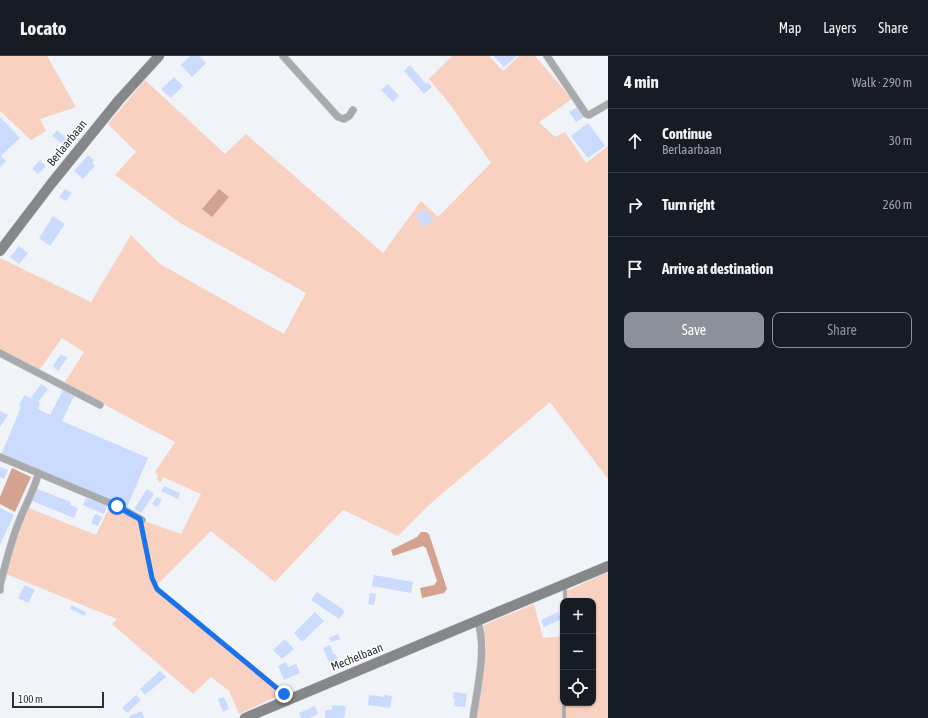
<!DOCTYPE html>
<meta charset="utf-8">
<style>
body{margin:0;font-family:"Asap Condensed",sans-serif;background:#242831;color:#f1f3f6}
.controls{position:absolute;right:12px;bottom:12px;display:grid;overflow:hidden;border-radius:8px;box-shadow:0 1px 3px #0004}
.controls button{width:36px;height:36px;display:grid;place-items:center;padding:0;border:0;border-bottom:1px solid #363941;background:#171b24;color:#f1f3f6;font:20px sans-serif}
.scale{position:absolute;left:12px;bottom:10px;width:92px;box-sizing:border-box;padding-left:4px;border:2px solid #2e2f31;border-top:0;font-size:11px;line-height:14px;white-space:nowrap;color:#2e2f31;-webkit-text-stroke:3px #fff;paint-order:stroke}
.stop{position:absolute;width:12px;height:12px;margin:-9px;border:3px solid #1a73e8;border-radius:50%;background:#fff}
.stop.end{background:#1a73e8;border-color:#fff;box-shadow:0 1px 4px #0008}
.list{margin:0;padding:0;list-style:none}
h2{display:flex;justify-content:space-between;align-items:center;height:52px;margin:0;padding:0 16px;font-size:17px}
h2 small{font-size:13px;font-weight:400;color:#9ea1a6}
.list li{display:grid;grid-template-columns:26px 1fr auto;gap:12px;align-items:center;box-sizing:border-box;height:64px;padding:0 16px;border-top:1px solid #363941}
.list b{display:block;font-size:15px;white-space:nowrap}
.list p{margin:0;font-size:13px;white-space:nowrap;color:#9ea1a6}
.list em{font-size:13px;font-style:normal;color:#9ea1a6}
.actions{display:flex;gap:8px;padding:12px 16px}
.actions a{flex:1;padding:9px 0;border:1px solid #8c9099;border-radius:8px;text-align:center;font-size:14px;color:#8c9099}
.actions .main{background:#8c9099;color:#fff}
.icon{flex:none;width:22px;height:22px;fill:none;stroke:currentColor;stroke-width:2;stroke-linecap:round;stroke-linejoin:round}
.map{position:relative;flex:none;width:608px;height:662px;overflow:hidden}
header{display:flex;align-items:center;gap:24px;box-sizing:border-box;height:56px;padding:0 20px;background:#171b24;border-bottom:1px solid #363941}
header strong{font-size:19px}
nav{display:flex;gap:22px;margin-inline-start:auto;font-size:14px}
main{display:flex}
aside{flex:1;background:#171b24}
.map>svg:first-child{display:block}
.green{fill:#f9d1c1}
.water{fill:#d4a38f}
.building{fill:#cadbfe}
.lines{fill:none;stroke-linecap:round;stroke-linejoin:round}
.lane-casing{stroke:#cdd0d4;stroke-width:4.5}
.street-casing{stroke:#cdd0d4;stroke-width:8}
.secondary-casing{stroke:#cdd0d4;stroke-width:11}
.path{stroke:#b4b6ba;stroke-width:1;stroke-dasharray:2 2;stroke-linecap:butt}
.lane{stroke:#a9aaad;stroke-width:3.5}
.street{stroke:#a9aaad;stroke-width:7}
.secondary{stroke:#86878b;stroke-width:10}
.route{stroke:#1a73e8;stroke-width:5}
.labels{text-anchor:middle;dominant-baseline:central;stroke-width:3;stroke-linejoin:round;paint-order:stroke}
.street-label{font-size:12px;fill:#2e2f31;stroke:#fff}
</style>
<header>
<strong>Locato</strong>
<nav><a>Map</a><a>Layers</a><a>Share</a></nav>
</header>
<main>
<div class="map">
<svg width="608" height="662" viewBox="0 0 608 662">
<rect width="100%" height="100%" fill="#f0f3f8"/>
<!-- green -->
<g class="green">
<polygon points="0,0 47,0 76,51 40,63 46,75 31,84 0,55"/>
<polygon points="452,0 489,0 503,15 519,0 535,0 572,43 539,66 555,81 565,76 586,107 608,90 608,423 550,346 429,449 398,480 343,454 275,526 211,475 156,530 266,619 284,637 239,658 229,635 211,621 193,638 112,568 117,563 6,518 14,486 26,451 96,479 109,452 181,478 201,438 163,421 160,427 157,423 158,420 155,416 175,386 103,348 63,329 84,296 62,282 38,316 0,296 0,202 91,246 131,179 160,208 284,278 306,237 180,167 115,119 136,96 108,68 145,24 225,98 246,78 383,197 421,145 438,161 491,107 449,47 429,23"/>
<polygon points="608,516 608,662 565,662 566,647 593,647 593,545 566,545 567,535"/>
<polygon points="534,548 543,582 563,580 562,662 476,662 486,590 484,569"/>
</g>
<!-- water -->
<g class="water">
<polygon points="219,133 229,141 212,161 202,153"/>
<polygon points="12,412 31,421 15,456 0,448 0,441"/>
<polygon points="421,476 426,476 429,478 447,533 444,537 422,542 420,532 434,529 437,525 426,492 423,490 393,500 391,494 417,481"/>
</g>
<!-- building -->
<g class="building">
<polygon points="190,0 199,0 206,7 192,21 181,9"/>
<polygon points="494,0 517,0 504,11"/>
<polygon points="410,9 426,28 428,26 432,31 424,38 404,15"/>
<polygon points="174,21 183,30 171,42 161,33"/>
<polygon points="388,28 399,40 393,46 381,34"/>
<polygon points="577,51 584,61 576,66 569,56"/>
<polygon points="0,61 20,82 1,100 6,105 0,111"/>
<polygon points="588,67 605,90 588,102 571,80"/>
<polygon points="57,74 68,84 64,89 52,80"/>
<polygon points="88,99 94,104 92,107 95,110 83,123 74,115"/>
<polygon points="40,104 46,110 38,118 32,113"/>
<polygon points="65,133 72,137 66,145 59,141"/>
<polygon points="423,153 434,163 425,171 415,160"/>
<polygon points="53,160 65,168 50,190 39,182"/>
<polygon points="19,190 28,197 19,208 10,201"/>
<polygon points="61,298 67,302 58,315 53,310"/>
<polygon points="41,328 48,333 38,346 31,342"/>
<polygon points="63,334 74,340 62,365 148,402 126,453 1,399 21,351 19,350 24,339 40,347 38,353 50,359"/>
<polygon points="0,355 8,359 0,371"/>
<polygon points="0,411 8,414 4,423 0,421"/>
<polygon points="164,430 180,437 178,443 161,435"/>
<polygon points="35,432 71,446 70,449 78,452 74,462 30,444"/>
<polygon points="147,433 154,438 141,457 134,453"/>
<polygon points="157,441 162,444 157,451 152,448"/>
<polygon points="86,442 107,450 104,458 83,449"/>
<polygon points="0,452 14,459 0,489"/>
<polygon points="95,458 102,461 98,470 91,467"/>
<polygon points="374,519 413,526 411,537 372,530"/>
<polygon points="25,529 35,534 28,547 18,542"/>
<polygon points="317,536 345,555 339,563 311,544"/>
<polygon points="370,537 376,538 374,549 368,548"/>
<polygon points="71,549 86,556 85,560 70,553"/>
<polygon points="315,556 324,565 302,586 294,577"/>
<polygon points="558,556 562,563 544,571 541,564"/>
<polygon points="338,578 340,583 331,586 329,582"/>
<polygon points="285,583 294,593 282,603 273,594"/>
<polygon points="330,589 334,599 336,598 339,605 330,609 323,592"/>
<polygon points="286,606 288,611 296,608 300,617 284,624 278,610"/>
<polygon points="160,615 166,621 145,639 140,633"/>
<polygon points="454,636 467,638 465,651 454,650 455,643 453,642"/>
<polygon points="136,639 141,644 127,657 122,652"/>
<polygon points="369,639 384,641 384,639 392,640 390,652 368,649"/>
<polygon points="224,641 229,653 223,656 218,643"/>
<polygon points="332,649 346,650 344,662 325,662 325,654 332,654"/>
<polygon points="315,650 318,658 309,662 301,662 299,657"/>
<polygon points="142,655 144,662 130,662 129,660"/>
</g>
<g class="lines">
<defs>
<g id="lane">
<polyline points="565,545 565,530"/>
<polyline points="564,662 564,647"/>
</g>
<g id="street">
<polyline points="283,0 338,61 344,63 349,60 353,54"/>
<polyline points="547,0 586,58 589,59 608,48"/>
<polyline points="0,297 100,349"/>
<polyline points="0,401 117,450 142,464"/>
<path d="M 0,534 L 0,529 C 6,507 11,484 20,463 C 24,452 38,426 38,417"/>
<path d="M 473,662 C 477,633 487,594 478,566"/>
</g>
<g id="secondary">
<polyline points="0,195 51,128 119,44 159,0"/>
<polyline points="245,662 608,510"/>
</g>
</defs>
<!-- lane casing -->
<use href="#lane" class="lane-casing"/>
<!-- street casing -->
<use href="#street" class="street-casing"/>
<!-- secondary casing -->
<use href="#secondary" class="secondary-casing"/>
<!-- path -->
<polyline class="path" points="142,471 152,522 157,533 284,637"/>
<!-- lane -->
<use href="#lane" class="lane"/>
<!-- street -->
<use href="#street" class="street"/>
<!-- secondary -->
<use href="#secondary" class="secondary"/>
</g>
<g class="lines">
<!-- route -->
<polyline class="route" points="117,450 140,463 152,522 157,533 284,638"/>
</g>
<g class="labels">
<!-- street labels -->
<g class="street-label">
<text transform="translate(67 87) rotate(-51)">Berlaarbaan</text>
<text transform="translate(357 601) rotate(-22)">Mechelbaan</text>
</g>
</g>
</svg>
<div class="controls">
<button>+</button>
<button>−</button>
<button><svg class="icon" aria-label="locate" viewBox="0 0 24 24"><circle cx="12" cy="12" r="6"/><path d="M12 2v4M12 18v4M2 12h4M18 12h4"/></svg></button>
</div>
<div class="scale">100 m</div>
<div class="stop" style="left:117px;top:450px"></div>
<div class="stop end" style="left:284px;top:638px"></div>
</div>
<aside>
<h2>4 min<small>Walk · 290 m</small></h2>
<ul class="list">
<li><svg class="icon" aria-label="ahead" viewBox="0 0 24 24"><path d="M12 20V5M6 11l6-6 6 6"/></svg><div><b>Continue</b><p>Berlaarbaan</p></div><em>30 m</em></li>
<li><svg class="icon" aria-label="right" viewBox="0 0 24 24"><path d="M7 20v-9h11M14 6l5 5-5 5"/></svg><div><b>Turn right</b></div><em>260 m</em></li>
<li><svg class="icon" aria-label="arrive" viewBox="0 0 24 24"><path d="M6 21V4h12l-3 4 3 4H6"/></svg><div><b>Arrive at destination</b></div></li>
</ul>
<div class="actions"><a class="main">Save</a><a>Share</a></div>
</aside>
</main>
